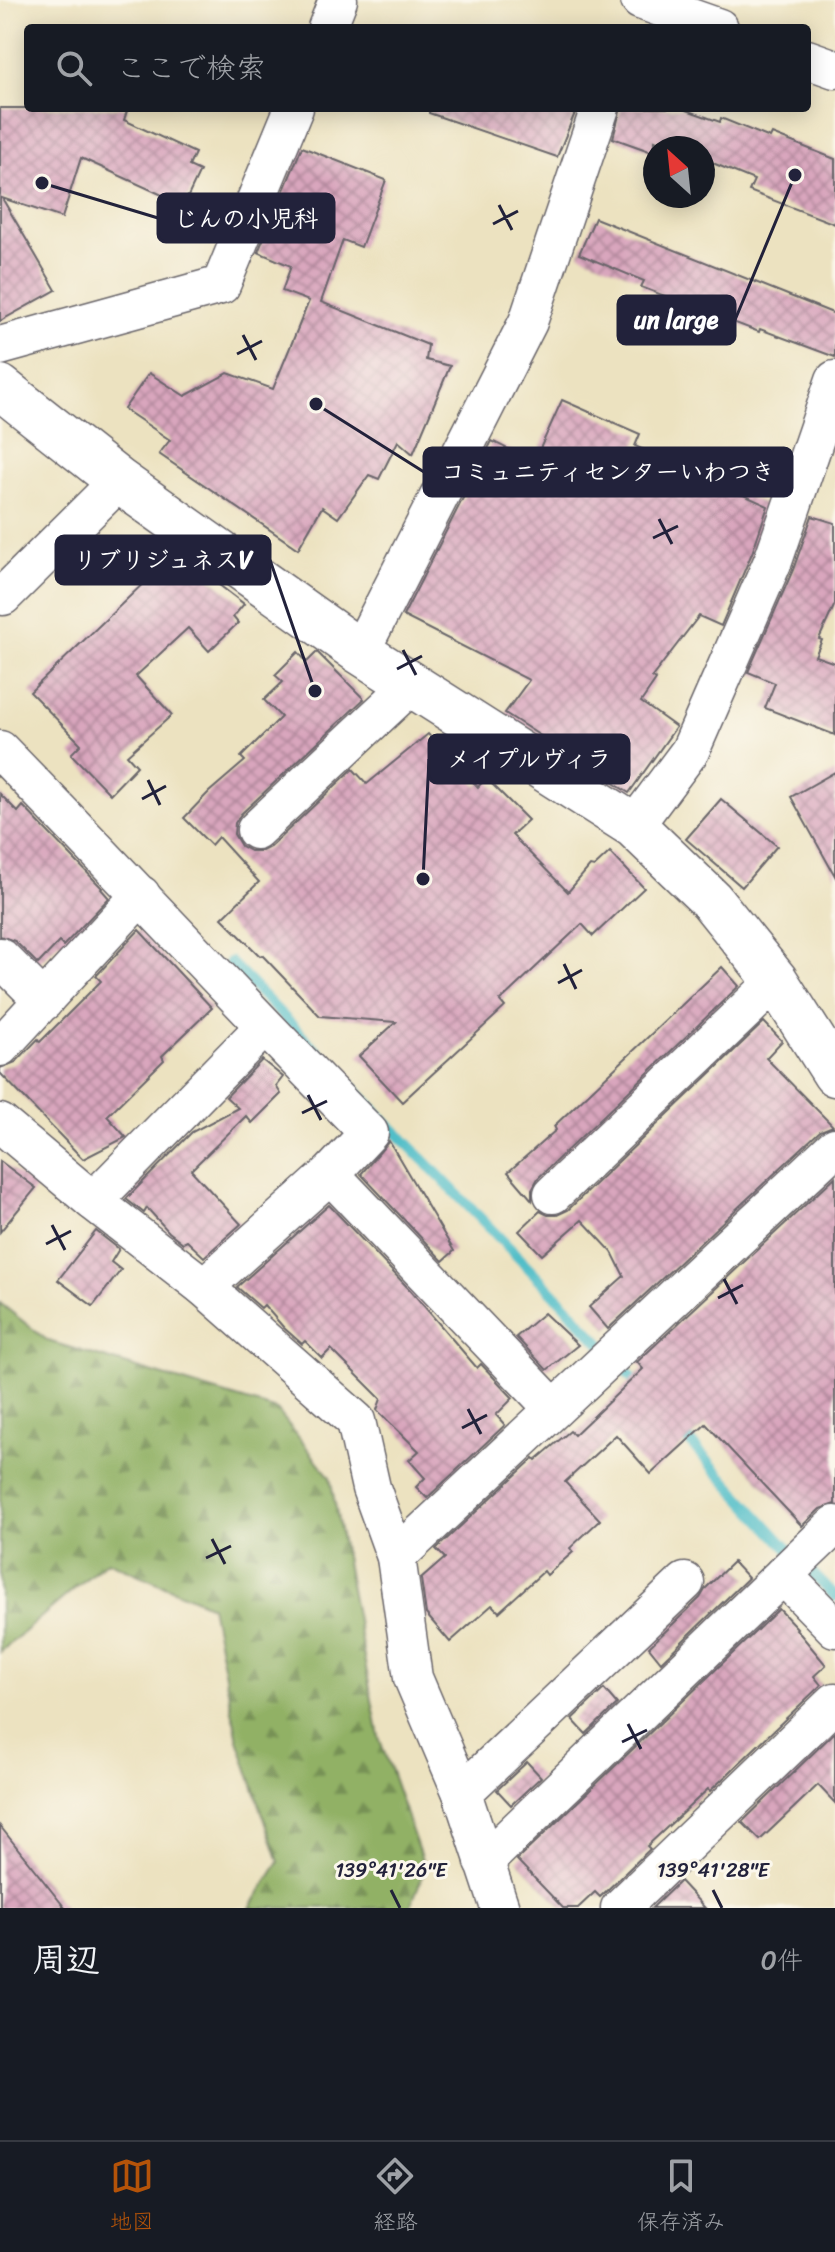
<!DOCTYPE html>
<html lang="ja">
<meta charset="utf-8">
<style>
body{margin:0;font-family:Sriracha,"Klee One",sans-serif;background:#242831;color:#f1f3f6}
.compass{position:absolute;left:643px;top:136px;width:72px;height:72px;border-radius:50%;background:#171b24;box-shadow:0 4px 20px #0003;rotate:333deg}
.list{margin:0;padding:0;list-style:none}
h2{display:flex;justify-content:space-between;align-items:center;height:104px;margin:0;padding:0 32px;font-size:34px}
h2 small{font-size:26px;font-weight:400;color:#9ea1a6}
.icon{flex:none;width:44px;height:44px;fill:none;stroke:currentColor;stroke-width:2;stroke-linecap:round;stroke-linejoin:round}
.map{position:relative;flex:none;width:835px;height:1908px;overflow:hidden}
.search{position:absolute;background:#171b24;box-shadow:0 4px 20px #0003;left:24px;right:24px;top:24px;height:88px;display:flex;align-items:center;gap:20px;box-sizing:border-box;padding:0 28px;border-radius:8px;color:#9ea1a6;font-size:30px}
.sheet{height:232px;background:#171b24}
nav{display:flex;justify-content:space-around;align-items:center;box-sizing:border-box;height:112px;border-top:2px solid #363941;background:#171b24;font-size:22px;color:#9ea1a6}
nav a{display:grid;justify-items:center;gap:4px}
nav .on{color:#b45309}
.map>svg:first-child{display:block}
.forest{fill:url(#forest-firs);stroke:#5a6a50;stroke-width:2}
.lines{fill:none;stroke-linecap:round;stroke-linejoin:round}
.stream{stroke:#51bec8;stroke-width:11}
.building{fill:url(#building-cross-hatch)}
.street-casing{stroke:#69656a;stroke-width:41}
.secondary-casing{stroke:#69656a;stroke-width:47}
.street{stroke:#fff;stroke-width:38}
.secondary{stroke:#fff;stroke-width:44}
.ticks{fill:none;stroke:#22223b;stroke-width:3}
.ticks-label{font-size:20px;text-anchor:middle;fill:#22223b;stroke:#fbf7ec;stroke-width:6;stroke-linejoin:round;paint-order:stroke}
.leader{fill:none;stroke:#22223b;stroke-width:3}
.callout-dot{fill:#22223b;stroke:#fbf7ec;stroke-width:3}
.callout{fill:#22223b;stroke:#22223b;stroke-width:3}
.callout-label{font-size:24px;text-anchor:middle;font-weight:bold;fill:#fff}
</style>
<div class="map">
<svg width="835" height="1908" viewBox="0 0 835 1908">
<defs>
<pattern id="forest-firs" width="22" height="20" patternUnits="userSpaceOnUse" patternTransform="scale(2)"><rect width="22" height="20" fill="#91b165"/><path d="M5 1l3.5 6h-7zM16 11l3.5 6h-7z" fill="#769054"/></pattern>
<pattern id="building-cross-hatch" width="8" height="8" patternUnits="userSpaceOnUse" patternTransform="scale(2)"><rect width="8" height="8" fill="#d9a6bd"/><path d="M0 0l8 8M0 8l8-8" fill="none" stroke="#b0879b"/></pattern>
</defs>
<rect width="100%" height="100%" fill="#fbf7ec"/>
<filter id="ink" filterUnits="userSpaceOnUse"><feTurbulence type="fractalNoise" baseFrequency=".0125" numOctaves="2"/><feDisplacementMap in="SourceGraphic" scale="16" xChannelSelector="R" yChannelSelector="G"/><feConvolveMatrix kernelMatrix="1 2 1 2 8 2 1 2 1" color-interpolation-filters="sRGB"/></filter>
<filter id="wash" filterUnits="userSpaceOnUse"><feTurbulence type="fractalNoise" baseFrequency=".006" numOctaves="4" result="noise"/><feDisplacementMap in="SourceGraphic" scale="32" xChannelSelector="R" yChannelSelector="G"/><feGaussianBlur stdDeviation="1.8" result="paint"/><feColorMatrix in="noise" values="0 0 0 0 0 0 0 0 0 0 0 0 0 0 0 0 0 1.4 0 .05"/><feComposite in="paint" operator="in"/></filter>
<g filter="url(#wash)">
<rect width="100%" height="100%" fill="#ece2c0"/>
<!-- forest -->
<polygon class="forest" points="0,1303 48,1341 277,1410 330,1477 379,1737 425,1869 410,1908 250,1908 279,1862 238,1740 211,1606 107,1561 0,1652"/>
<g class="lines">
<!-- stream -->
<g class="stream">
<polyline points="230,962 565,1305 643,1390"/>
<polyline points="679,1430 788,1549 835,1596"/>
</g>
</g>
<g id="blocks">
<!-- building -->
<g class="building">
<polygon points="0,108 128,108 124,120 195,153 189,166 200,171 184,205 81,158 62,218 2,198 56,290 0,321"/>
<polygon points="429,108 577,108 557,157 429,113"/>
<polygon points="621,108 681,108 720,122 721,118 770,138 772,134 835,159 835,224 749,191 754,180 703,159 703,148 675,148 655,140 655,153 613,138"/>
<polygon points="302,147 386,180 361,247 343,240 321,302 428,345 426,360 450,366 413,454 398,441 379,479 369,475 338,518 322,507 298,549 159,454 170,440 124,409 149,373 185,396 228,373 273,389 309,301 282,291 291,266 258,252"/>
<polygon points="595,218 835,314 835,357 760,329 759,332 641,287 644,281 579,254"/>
<polygon points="562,400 640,434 635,446 768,506 752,553 721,626 699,616 652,677 656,680 641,702 676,727 629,793 505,713 529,680 403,616 492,441 534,462"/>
<polygon points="812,516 835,523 835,604 819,639 822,640 815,656 835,663 835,735 765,708 775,683 748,672 793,570"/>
<polygon points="176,552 244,604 233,617 238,623 209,651 188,628 136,676 172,715 127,755 137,766 110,794 71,754 81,744 30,692"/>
<polygon points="298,652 307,662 317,652 364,699 241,814 235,823 234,834 241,846 250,851 262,851 270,847 353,769 367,784 428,734 478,787 486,778 528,820 512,835 568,892 590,866 594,867 610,852 644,888 593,936 582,924 500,1001 505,1007 402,1102 359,1056 396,1022 320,1016 262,955 260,956 222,918 259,882 218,837 211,845 184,818 209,792 245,761 241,757 281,717 264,700 283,682 275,675"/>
<polygon points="835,772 835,876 791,797"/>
<polygon points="0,794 18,812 23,806 102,888 101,889 109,898 63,946 59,942 38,964 15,941 0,936"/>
<polygon points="721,799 777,846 742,887 686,839"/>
<polygon points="139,930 212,1008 162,1056 164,1060 107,1116 126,1137 83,1159 0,1073 0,1068 16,1062 38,1039 40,1042 101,981 96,976"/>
<polygon points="722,967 739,986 538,1178 532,1189 532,1200 508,1172 556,1130 554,1126"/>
<polygon points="764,1022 782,1041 766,1058 833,1126 820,1131 608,1329 589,1307 624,1276 612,1252 582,1220 542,1255 519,1231 540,1211 548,1215 557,1215 568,1210"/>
<polygon points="262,1060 283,1077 276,1086 281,1094 252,1123 246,1116 191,1170 241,1224 204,1257 187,1241 183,1243 169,1232 147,1208 144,1213 126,1199 192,1132 238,1108 226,1097"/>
<polygon points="389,1141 454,1251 443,1261 361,1174"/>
<polygon points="0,1161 36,1188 0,1232"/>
<polygon points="835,1177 835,1504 820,1509 802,1526 706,1424 651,1474 616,1435 565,1482 600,1520 570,1548 573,1552 547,1575 544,1571 499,1612 492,1605 450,1642 426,1614 421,1579 445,1558 436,1549 534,1458 536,1460 570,1431 574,1435 643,1369 637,1362"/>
<polygon points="329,1205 411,1291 477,1368 481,1364 513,1398 496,1415 505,1425 427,1498 416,1487 425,1478 409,1460 419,1451 377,1410 381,1399 331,1349 322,1358 305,1341 302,1344 284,1328 264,1305 261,1308 237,1287"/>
<polygon points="96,1231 119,1249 111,1262 121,1270 93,1306 58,1280"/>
<polygon points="544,1313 578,1345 547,1370 516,1337"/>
<polygon points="733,1562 748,1578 661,1662 649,1647 700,1598 706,1588"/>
<polygon points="779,1609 797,1628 796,1629 826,1665 814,1676 821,1685 710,1791 708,1789 647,1846 650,1849 600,1897 595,1892 578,1908 563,1908 517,1860"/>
<polygon points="604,1689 617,1704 586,1734 572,1719"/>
<polygon points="835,1732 835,1803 818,1785 760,1840 742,1822"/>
<polygon points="527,1762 541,1777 511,1805 497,1790"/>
<polygon points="0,1826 65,1908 0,1908"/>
<polygon points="680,1881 705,1908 652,1908"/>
</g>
</g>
</g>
<g filter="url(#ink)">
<use href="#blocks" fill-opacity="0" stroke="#69656a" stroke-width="2"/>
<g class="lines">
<defs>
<g id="street">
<polyline points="640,0 719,28"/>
<polyline points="327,28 338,0"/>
<polyline points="807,59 835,69"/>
<polyline points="0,346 221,285 294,108"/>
<polyline points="0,593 3,596 119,481"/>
<polyline points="360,652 528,322 600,108"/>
<path d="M 0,750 C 124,877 244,1007 369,1133 L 330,1174 L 204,1287"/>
<polyline points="634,826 690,751 773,561 835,380"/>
<polyline points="256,830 412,684"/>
<polyline points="0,957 44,1001"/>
<polyline points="0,1047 141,895"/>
<polyline points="0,1123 93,1201 204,1287 356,1421 371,1488 396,1557 413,1678 462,1793 500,1908"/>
<polyline points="330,1174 554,1409"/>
<polyline points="553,1194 776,981"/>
<polyline points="93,1201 264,1027"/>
<polyline points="396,1557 835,1147"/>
<polyline points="783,1575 835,1628"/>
<polyline points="462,1793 685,1582"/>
<polyline points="484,1862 835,1525"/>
<polyline points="620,1908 835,1702"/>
</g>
<polyline id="secondary" points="0,387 119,481 360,652 634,826 711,900 776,981 835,1074"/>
</defs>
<!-- street casing -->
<use href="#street" class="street-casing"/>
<!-- secondary casing -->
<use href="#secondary" class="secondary-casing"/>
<!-- street -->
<use href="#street" class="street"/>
<!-- secondary -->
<use href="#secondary" class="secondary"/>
</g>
</g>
<!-- ticks -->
<path class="ticks" d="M 499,205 L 512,230M 493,224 L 518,211M 243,335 L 256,360M 237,354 L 262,341M 659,519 L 672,544M 653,538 L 678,526M 403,650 L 416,675M 397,669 L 422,656M 148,780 L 160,805M 142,799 L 166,786M 564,964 L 576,989M 558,983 L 582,970M 308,1095 L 321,1120M 302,1113 L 327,1101M 52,1225 L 65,1250M 46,1244 L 71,1231M 724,1279 L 737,1304M 718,1298 L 743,1285M 468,1409 L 481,1434M 462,1428 L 487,1415M 212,1539 L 225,1564M 206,1558 L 231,1546M 628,1724 L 641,1749M 622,1742 L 647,1730M 391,1890 L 400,1908M 713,1890 L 722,1908"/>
<g class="ticks-label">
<text x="391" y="1877">139°41'26"E</text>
<text x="713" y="1877">139°41'28"E</text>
</g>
<!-- callouts -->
<path class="leader" d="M42 183L158 218M795 175L735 320M316 404L424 472M315 691L270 560M423 879L429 759"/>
<g class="callout-dot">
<circle cx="42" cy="183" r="8"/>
<circle cx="795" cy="175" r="8"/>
<circle cx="316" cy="404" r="8"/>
<circle cx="315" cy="691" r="8"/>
<circle cx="423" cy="879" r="8"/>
</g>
<g class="callout">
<rect x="158" y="194" width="176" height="48" rx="8"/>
<rect x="618" y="296" width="117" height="48" rx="8"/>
<rect x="424" y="448" width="368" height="48" rx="8"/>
<rect x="56" y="536" width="214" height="48" rx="8"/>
<rect x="429" y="735" width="200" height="48" rx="8"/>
</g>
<g class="callout-label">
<text x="246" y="227">じんの小児科</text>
<text x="676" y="328">un large</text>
<text x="608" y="480">コミュニティセンターいわつき</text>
<text x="163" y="568">リブリジュネスV</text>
<text x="529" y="767">メイプルヴィラ</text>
</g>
</svg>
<svg class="compass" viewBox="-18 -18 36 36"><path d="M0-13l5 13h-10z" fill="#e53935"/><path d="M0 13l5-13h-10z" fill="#9ea1a6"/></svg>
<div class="search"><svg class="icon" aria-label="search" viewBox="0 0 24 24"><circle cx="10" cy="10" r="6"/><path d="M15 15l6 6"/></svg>ここで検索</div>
</div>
<section class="sheet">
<h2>周辺<small>0件</small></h2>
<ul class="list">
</ul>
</section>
<nav>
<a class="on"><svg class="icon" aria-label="map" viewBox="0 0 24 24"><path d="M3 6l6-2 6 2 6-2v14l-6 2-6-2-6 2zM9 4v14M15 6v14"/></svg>地図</a>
<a><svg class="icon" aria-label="directions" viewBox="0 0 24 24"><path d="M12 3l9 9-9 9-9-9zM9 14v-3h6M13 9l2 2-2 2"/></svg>経路</a>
<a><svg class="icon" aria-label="saved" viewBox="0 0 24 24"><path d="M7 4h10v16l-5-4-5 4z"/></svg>保存済み</a>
</nav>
